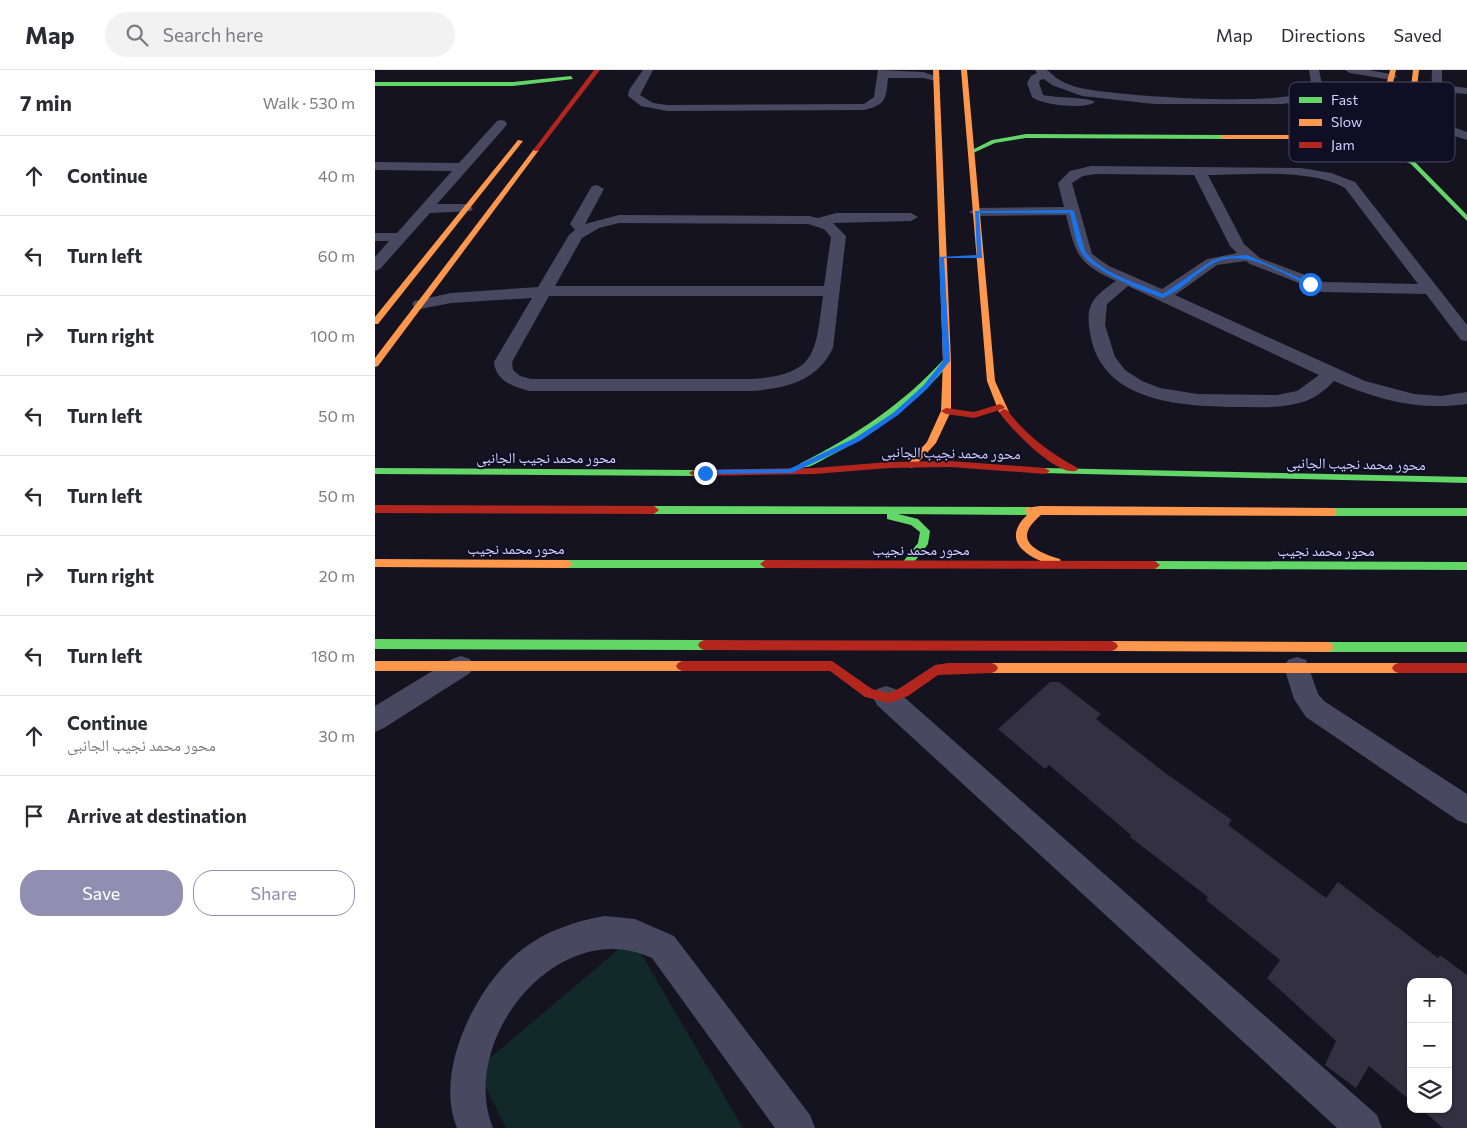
<!DOCTYPE html>
<meta charset="utf-8">
<style>
body{margin:0;font-family:Commissioner,"Noto Naskh Arabic",sans-serif;background:#f2f2f3;color:#2b2b33}
.controls{position:absolute;right:15px;bottom:15px;display:grid;overflow:hidden;border-radius:10px;box-shadow:0 1px 4px #0004}
.controls button{width:45px;height:45px;display:grid;place-items:center;padding:0;border:0;border-bottom:1px solid #e1e1e2;background:#fff;color:#2b2b33;font:25px sans-serif}
.stop{position:absolute;width:15px;height:15px;margin:-11px;border:4px solid #1a73e8;border-radius:50%;background:#fff}
.stop.end{background:#1a73e8;border-color:#fff;box-shadow:0 1px 5px #0008}
.list{margin:0;padding:0;list-style:none}
h2{display:flex;justify-content:space-between;align-items:center;height:65px;margin:0;padding:0 20px;font-size:21px}
h2 small{font-size:16px;font-weight:400;color:#7c7c81}
.list li{display:grid;grid-template-columns:32px 1fr auto;gap:15px;align-items:center;box-sizing:border-box;height:80px;padding:0 20px;border-top:1px solid #e1e1e2}
.list b{display:block;font-size:19px;white-space:nowrap}
.list p{margin:0;font-size:16px;white-space:nowrap;color:#7c7c81}
.list em{font-size:16px;font-style:normal;color:#7c7c81}
.actions{display:flex;gap:10px;padding:15px 20px}
.actions a{flex:1;padding:11px 0;border:1px solid #908eb1;border-radius:20px;text-align:center;font-size:18px;color:#908eb1}
.actions .main{background:#908eb1;color:#fff}
.icon{flex:none;width:28px;height:28px;fill:none;stroke:currentColor;stroke-width:2;stroke-linecap:round;stroke-linejoin:round}
.map{position:relative;flex:none;width:1092px;height:1058px;overflow:hidden}
header{display:flex;align-items:center;gap:30px;box-sizing:border-box;height:70px;padding:0 25px;background:#fff;border-bottom:1px solid #e1e1e2}
header strong{font-size:24px}
nav{display:flex;gap:28px;margin-inline-start:auto;font-size:18px}
.search{width:350px;height:45px;background:#f2f2f3;display:flex;align-items:center;gap:12px;box-sizing:border-box;padding:0 18px;border-radius:28px;color:#7c7c81;font-size:19px}
main{display:flex}
aside{flex:1;background:#fff}
.map>svg:first-child{display:block}
.green{fill:#112a29}
.building{fill:#323041}
.lines{fill:none;stroke-linecap:round;stroke-linejoin:round}
.street{fill:#484960;fill-rule:evenodd}
.fast{fill:#63d668;fill-rule:evenodd}
.slow{fill:#ff974d;fill-rule:evenodd}
.jam{fill:#b3261e;fill-rule:evenodd}
.route{fill:#1a73e8}
.labels{text-anchor:middle;dominant-baseline:central;stroke-width:4;stroke-linejoin:round;paint-order:stroke}
.street-label{font-size:15px;fill:#d2d1ff;stroke:#100e24}
.key{fill:#100e24;stroke:#4a4866;stroke-width:1}
.key-label{font-size:14px;fill:#d2d1ff}
</style>
<header>
<strong>Map</strong>
<div class="search"><svg class="icon" aria-label="search" viewBox="0 0 24 24"><circle cx="10" cy="10" r="6"/><path d="M15 15l6 6"/></svg>Search here</div>
<nav><a>Map</a><a>Directions</a><a>Saved</a></nav>
</header>
<main>
<aside>
<h2>7 min<small>Walk · 530 m</small></h2>
<ul class="list">
<li><svg class="icon" aria-label="ahead" viewBox="0 0 24 24"><path d="M12 20V5M6 11l6-6 6 6"/></svg><div><b>Continue</b></div><em>40 m</em></li>
<li><svg class="icon" aria-label="left" viewBox="0 0 24 24"><path d="M17 20v-9H6M10 6l-5 5 5 5"/></svg><div><b>Turn left</b></div><em>60 m</em></li>
<li><svg class="icon" aria-label="right" viewBox="0 0 24 24"><path d="M7 20v-9h11M14 6l5 5-5 5"/></svg><div><b>Turn right</b></div><em>100 m</em></li>
<li><svg class="icon" aria-label="left" viewBox="0 0 24 24"><path d="M17 20v-9H6M10 6l-5 5 5 5"/></svg><div><b>Turn left</b></div><em>50 m</em></li>
<li><svg class="icon" aria-label="left" viewBox="0 0 24 24"><path d="M17 20v-9H6M10 6l-5 5 5 5"/></svg><div><b>Turn left</b></div><em>50 m</em></li>
<li><svg class="icon" aria-label="right" viewBox="0 0 24 24"><path d="M7 20v-9h11M14 6l5 5-5 5"/></svg><div><b>Turn right</b></div><em>20 m</em></li>
<li><svg class="icon" aria-label="left" viewBox="0 0 24 24"><path d="M17 20v-9H6M10 6l-5 5 5 5"/></svg><div><b>Turn left</b></div><em>180 m</em></li>
<li><svg class="icon" aria-label="ahead" viewBox="0 0 24 24"><path d="M12 20V5M6 11l6-6 6 6"/></svg><div><b>Continue</b><p>محور محمد نجيب الجانبى</p></div><em>30 m</em></li>
<li><svg class="icon" aria-label="arrive" viewBox="0 0 24 24"><path d="M6 21V4h12l-3 4 3 4H6"/></svg><div><b>Arrive at destination</b></div></li>
</ul>
<div class="actions"><a class="main">Save</a><a>Share</a></div>
</aside>
<div class="map">
<svg width="1092" height="1058" viewBox="0 0 1092 1058">
<rect width="100%" height="100%" fill="#14131f"/>
<!-- green -->
<polygon class="green" points="257,868 368,1058 131,1058 102,999"/>
<!-- building -->
<polygon class="building" points="675,612 684,612 726,644 721,649 789,702 857,750 853,755 951,828 963,812 1063,888 1065,885 1092,905 1092,1058 1068,1058 1046,1039 1073,1039 1073,912 1036,912 1036,1031 994,996 981,1018 950,995 961,971 892,908 905,890 831,830 833,827 755,767 756,765 674,695 670,699 623,659"/>
<g class="lines">
<!-- street -->
<g class="street">
<path d="M 268,0 L 278,0 L 265,25 L 278,33 L 292,35 L 489,34 L 499,27 L 503,0 L 548,2 L 566,8 L 561,11 L 548,8 L 513,8 C 511,29 511,35 489,40 L 292,41 L 266,36 L 253,26 L 254,20 Z"/>
<path d="M 660,0 C 663,0 668,0 671,0 C 675,1 679,7 683,9 C 690,14 703,18 711,19 C 745,26 916,38 937,19 L 934,0 L 944,0 L 948,20 L 940,28 L 908,34 L 779,34 L 707,26 L 677,15 L 669,9 L 665,10 L 664,13 L 668,25 C 679,28 715,27 720,32 C 711,40 666,35 657,27 L 652,13 L 656,6 L 662,3 Z"/>
<polygon points="970,0 994,0 1021,5 1022,7 1017,10 975,3"/>
<polygon points="1057,0 1067,0 1067,15 1092,18 1092,24 1067,22 1067,49 1075,56 1092,62 1092,70 1067,62 1055,50"/>
<polygon points="126,50 130,51 132,54 130,57 62,134 91,134 98,138 96,141 55,143 5,199 0,201 0,187 14,171 0,171 0,163 22,163 77,101 0,100 0,92 84,93 122,51"/>
<path d="M 716,96 L 926,98 L 956,103 L 980,112 L 1092,255 L 1092,271 L 1086,270 L 1051,224 L 947,222 L 875,194 L 871,191 L 842,195 L 800,225 L 990,311 L 1039,324 L 1066,326 L 1092,322 L 1092,334 C 1043,341 1004,330 959,311 C 951,319 942,327 931,331 C 908,339 883,337 860,337 C 804,336 726,332 715,263 C 710,234 718,227 741,211 C 702,193 701,185 691,145 L 601,146 L 594,142 L 601,138 L 689,137 L 683,113 L 695,101 ZM 721,104 L 819,105 L 855,176 L 862,183 L 832,189 L 787,219 L 734,196 L 717,184 L 697,113 L 708,106 ZM 833,105 C 874,105 934,98 970,118 L 1043,214 L 949,212 L 885,188 L 869,174 ZM 753,216 L 944,305 L 922,321 L 902,325 L 822,324 L 785,318 L 767,311 L 750,300 L 740,287 L 730,255 L 732,234 Z"/>
<path d="M 222,115 L 229,119 L 210,154 L 244,145 L 434,146 L 443,148 L 461,143 L 536,143 L 543,147 L 536,151 L 458,153 L 471,166 L 458,278 C 442,311 412,318 378,321 L 154,321 C 137,316 121,311 119,292 L 157,228 L 76,233 L 45,239 L 39,237 L 37,234 L 39,231 L 76,223 L 163,217 L 194,165 L 200,160 L 195,154 L 217,116 ZM 244,153 L 433,154 L 449,159 L 456,167 L 449,216 L 180,216 L 207,168 L 224,158 ZM 174,226 L 448,226 C 440,282 443,304 378,309 L 156,309 L 145,306 L 138,300 L 137,292 Z"/>
<polygon points="86,586 95,589 99,596 95,603 9,658 0,662 0,636 77,589"/>
<polygon points="922,587 931,590 943,624 949,631 1092,724 1092,754 1082,750 931,647 919,629 909,597 913,590"/>
<polygon points="511,616 520,619 1002,1045 1007,1058 962,1058 502,635 498,627 502,619"/>
<path d="M 230,846 L 260,849 L 299,866 L 435,1045 L 440,1058 L 400,1058 L 277,888 C 183,844 82,970 118,1058 L 82,1058 C 58,1001 102,913 149,878 C 173,860 201,851 230,846 Z"/>
</g>
<!-- fast -->
<g class="fast">
<polygon points="196,6 198,9 138,16 0,16 0,12 138,12"/>
<polygon points="651,64 848,65 851,67 848,69 651,68 620,73 598,83 593,82 617,70"/>
<polygon points="1005,77 1009,77 1040,92 1092,145 1092,151 1036,94 1005,79"/>
<path d="M 572,288 L 576,291 C 544,333 497,365 451,388 C 443,392 434,399 426,397 L 424,395 L 426,393 C 480,366 528,334 569,289 Z"/>
<polygon points="0,398 319,400 324,403 319,406 0,404"/>
<polygon points="670,398 1092,407 1092,413 667,403 665,401 667,399"/>
<polygon points="279,436 655,437 660,441 655,445 523,444 543,449 555,461 553,474 536,496 532,497 527,493 543,473 545,462 536,455 512,449 512,444 279,444 274,440"/>
<polygon points="958,438 1092,438 1092,446 958,446 953,442"/>
<polygon points="193,490 390,490 395,494 390,498 193,498 188,494"/>
<polygon points="780,491 1092,492 1092,500 780,499 775,495"/>
<polygon points="0,569 329,570 333,572 335,575 333,578 329,580 0,579"/>
<polygon points="953,572 1092,572 1092,582 953,582 949,580 947,577 949,574"/>
</g>
<!-- slow -->
<g class="slow">
<polygon points="558,0 564,0 576,291 576,341 561,373 539,397 536,398 531,395 552,372 566,341 568,291"/>
<polygon points="586,0 592,0 620,311 634,342 629,345 624,342 612,311"/>
<path d="M 1015,0 L 1021,0 L 1013,33 L 994,49 L 1018,52 L 1031,57 L 1038,0 L 1044,0 L 1037,60 L 1045,69 L 1037,76 L 1016,81 L 984,73 L 933,69 L 848,69 L 845,67 L 848,65 L 933,65 L 977,70 L 968,64 L 966,58 L 977,51 L 987,49 L 1007,32 ZM 996,53 L 1023,57 L 1039,69 C 1018,84 992,75 973,62 L 972,59 L 980,54 Z"/>
<polygon points="143,70 148,71 3,254 0,254 0,247"/>
<polygon points="159,79 164,80 3,296 0,297 0,288"/>
<path d="M 665,436 L 958,438 L 963,442 L 958,446 L 666,445 C 637,469 658,481 685,489 L 686,492 L 681,496 C 655,489 623,472 653,444 L 650,441 L 651,438 Z"/>
<polygon points="0,489 193,490 198,494 193,498 0,497"/>
<polygon points="737,571 953,572 957,574 959,577 957,580 953,582 737,581 733,579 731,576 733,573"/>
<polygon points="0,591 307,591 311,593 313,596 311,599 307,601 0,601"/>
<polygon points="617,593 1023,593 1027,595 1029,598 1027,601 1023,603 617,603 613,601 611,598 613,595"/>
</g>
<!-- jam -->
<g class="jam">
<polygon points="219,0 225,0 163,81 159,81 159,79"/>
<polygon points="625,334 630,337 628,339 599,348 571,344 566,341 571,338 599,342"/>
<path d="M 629,339 L 632,340 C 651,365 674,382 701,397 L 703,399 L 701,401 C 681,406 635,358 624,342 Z"/>
<polygon points="575,391 670,398 675,401 670,404 575,397 514,398 439,404 319,406 314,403 319,400 439,398 514,392"/>
<polygon points="0,435 279,436 284,440 279,444 0,443"/>
<polygon points="390,490 780,491 785,495 780,499 390,498 385,494"/>
<polygon points="329,570 737,571 741,573 743,576 741,579 737,581 329,580 325,578 323,575 325,572"/>
<polygon points="307,591 457,591 497,619 514,623 525,618 560,595 573,593 617,593 621,595 623,598 621,601 617,603 563,605 533,626 514,633 490,627 455,601 307,601 303,599 301,596 303,593"/>
<polygon points="1023,593 1092,593 1092,603 1023,603 1019,601 1017,598 1019,595"/>
</g>
</g>
<!-- route -->
<path class="route" d="M 697,140 L 699,141 L 710,181 C 726,204 763,213 788,224 L 836,191 L 848,187 L 872,185 L 938,214 L 933,215 C 905,203 870,178 839,193 C 821,203 807,220 788,228 C 768,221 713,200 705,180 C 700,169 698,155 695,143 L 604,143 L 607,188 L 569,188 L 575,291 L 552,319 L 523,345 L 485,371 L 417,403 L 328,404 L 327,403 L 330,400 L 414,399 L 480,368 L 518,343 L 548,316 L 568,291 L 564,187 L 602,185 L 600,141 Z"/>
<g class="labels">
<!-- street labels -->
<g class="street-label">
<text transform="translate(576 382) rotate(1)">محور محمد نجيب الجانبى</text>
<text x="171" y="387">محور محمد نجيب الجانبى</text>
<text transform="translate(981 393) rotate(1)">محور محمد نجيب الجانبى</text>
<text x="141" y="478">محور محمد نجيب</text>
<text x="546" y="479">محور محمد نجيب</text>
<text x="951" y="480">محور محمد نجيب</text>
</g>
</g>
<!-- legend -->
<rect x="914" y="12" width="166" height="80" rx="8" class="key"/>
<rect x="924" y="27" width="23" height="6" fill="#63d668"/>
<rect x="924" y="49" width="23" height="7" fill="#ff974d"/>
<rect x="924" y="72" width="23" height="6" fill="#b3261e"/>
<g class="key-label">
<text x="956" y="35">Fast</text>
<text x="956" y="57">Slow</text>
<text x="956" y="80">Jam</text>
</g>
</svg>
<div class="controls">
<button>+</button>
<button>−</button>
<button><svg class="icon" aria-label="layers" viewBox="0 0 24 24"><path d="M12 4l9 5-9 5-9-5zM3 14l9 5 9-5"/></svg></button>
</div>
<div class="stop" style="left:935px;top:214px"></div>
<div class="stop end" style="left:330px;top:403px"></div>
</div>
</main>
